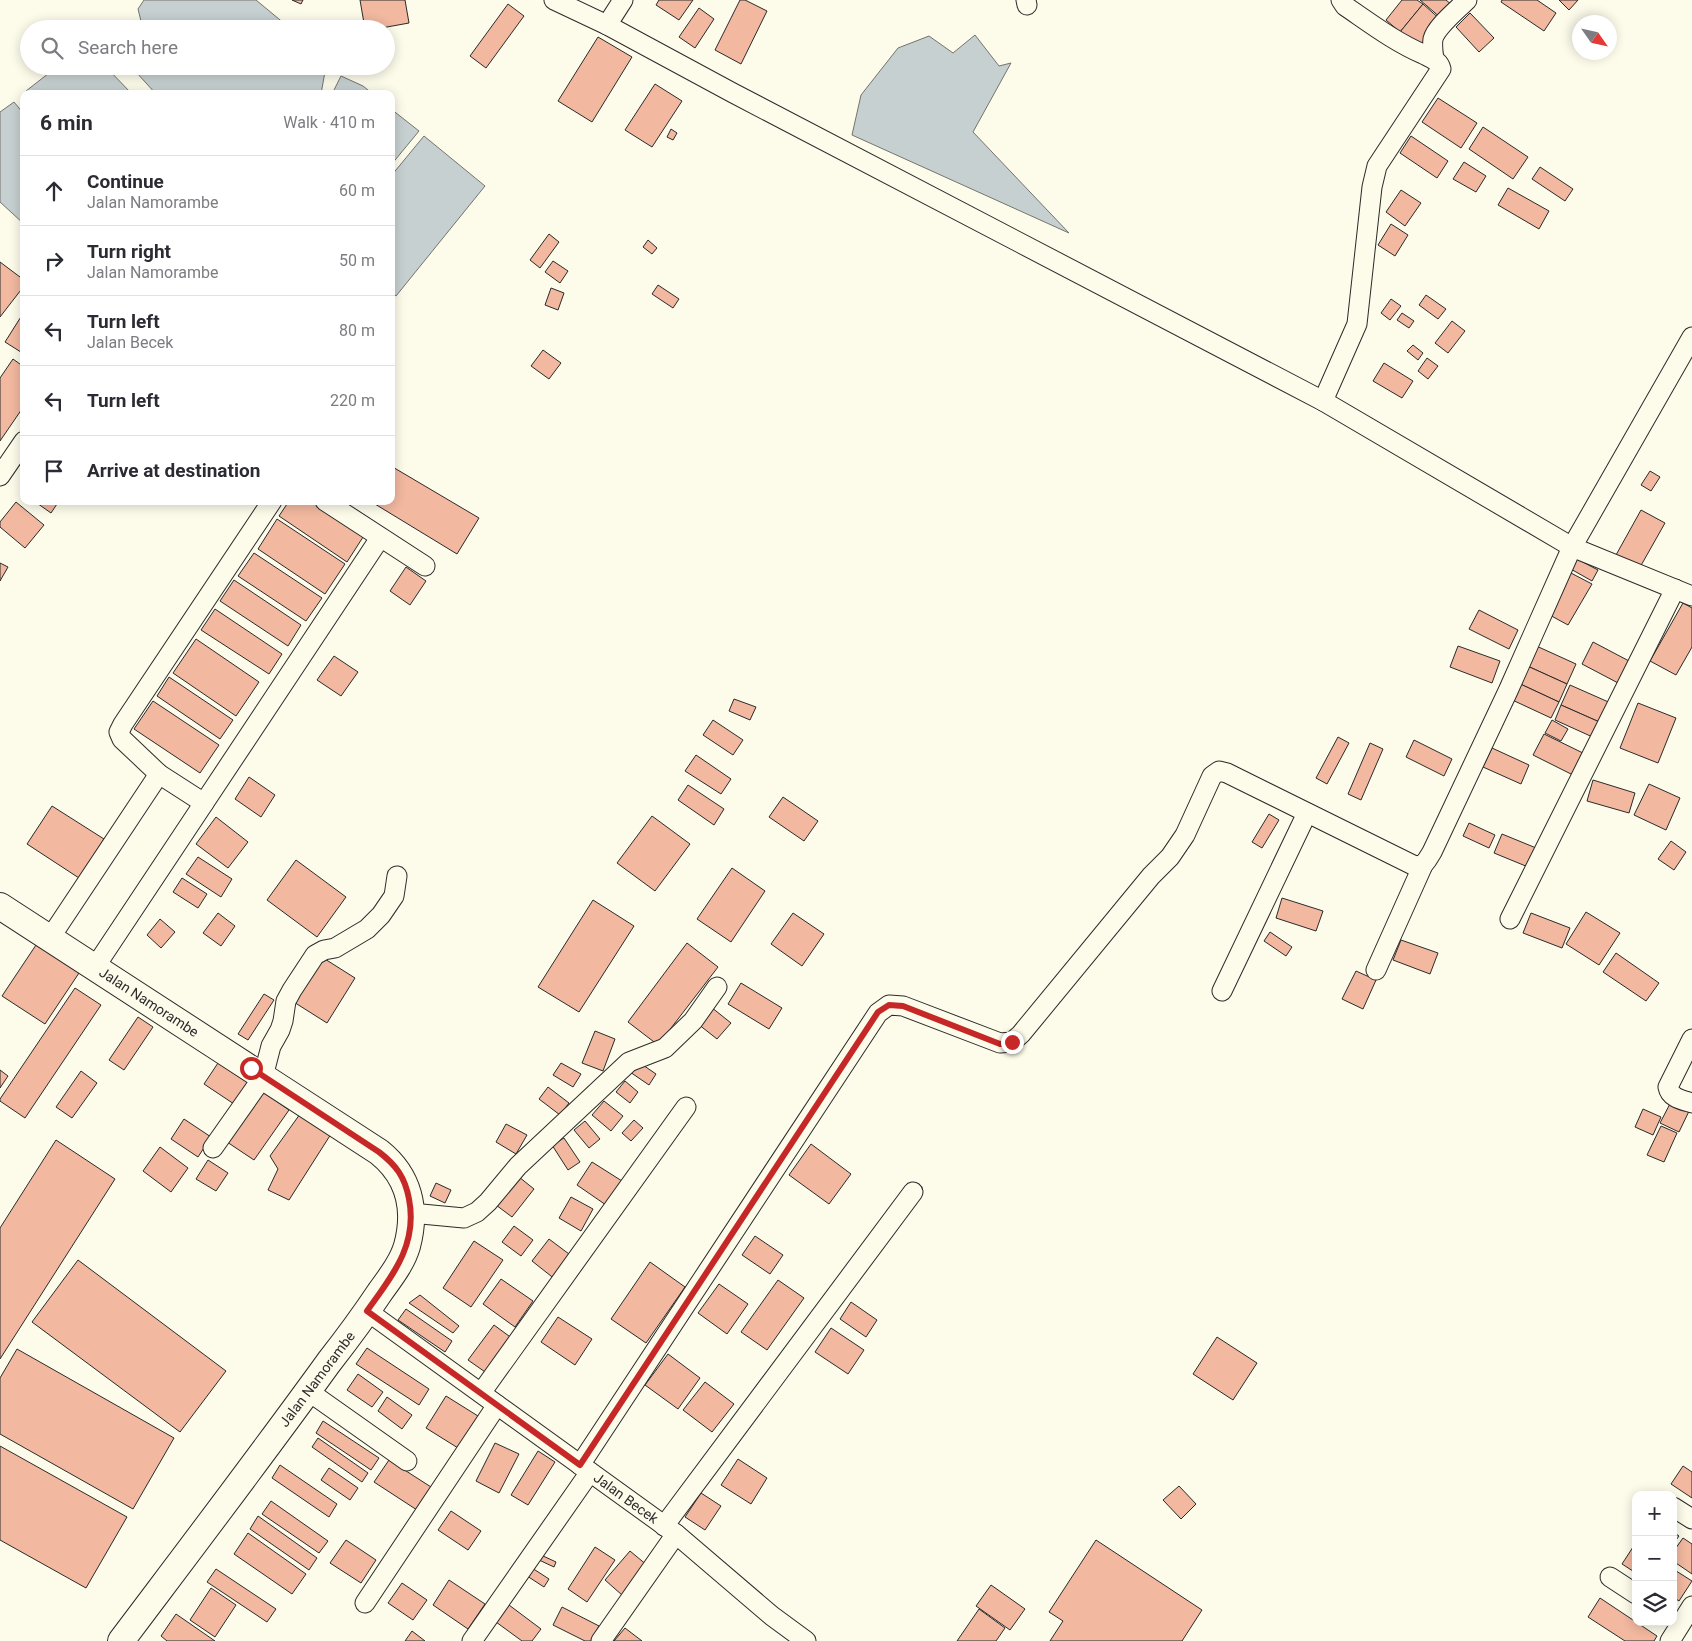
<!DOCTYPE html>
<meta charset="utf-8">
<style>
body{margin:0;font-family:Roboto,sans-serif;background:#f2f2f3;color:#2b2b33}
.controls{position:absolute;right:15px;bottom:15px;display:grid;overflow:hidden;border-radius:10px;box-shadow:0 2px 12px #0003}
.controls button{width:45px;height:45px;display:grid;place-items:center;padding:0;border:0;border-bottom:1px solid #e1e1e2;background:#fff;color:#2b2b33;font:25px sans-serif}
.compass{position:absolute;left:1572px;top:15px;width:45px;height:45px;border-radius:50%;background:#fff;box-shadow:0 2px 12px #0003;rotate:124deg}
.stop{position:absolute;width:15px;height:15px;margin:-11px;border:4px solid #c62828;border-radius:50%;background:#fff}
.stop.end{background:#c62828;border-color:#fff;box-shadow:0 1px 5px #0008}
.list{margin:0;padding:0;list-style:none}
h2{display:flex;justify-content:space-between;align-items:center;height:65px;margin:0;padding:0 20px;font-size:21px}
h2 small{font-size:16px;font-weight:400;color:#7c7c81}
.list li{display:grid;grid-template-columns:32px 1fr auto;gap:15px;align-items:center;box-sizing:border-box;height:70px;padding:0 20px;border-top:1px solid #e1e1e2}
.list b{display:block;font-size:19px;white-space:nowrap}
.list p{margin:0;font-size:16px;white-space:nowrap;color:#7c7c81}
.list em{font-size:16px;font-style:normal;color:#7c7c81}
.icon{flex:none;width:28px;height:28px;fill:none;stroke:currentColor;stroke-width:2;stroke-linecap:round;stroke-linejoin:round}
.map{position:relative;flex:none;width:1692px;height:1641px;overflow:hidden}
.search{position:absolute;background:#fff;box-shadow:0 2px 12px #0003;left:20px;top:20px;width:375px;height:55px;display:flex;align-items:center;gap:12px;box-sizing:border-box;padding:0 18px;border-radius:28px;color:#7c7c81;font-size:19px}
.panel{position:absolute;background:#fff;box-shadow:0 2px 12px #0003;left:20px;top:90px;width:375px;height:415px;border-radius:10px}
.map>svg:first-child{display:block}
.water{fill:#c7d0d0;stroke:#74746e}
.building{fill:#f2b8a0;stroke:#2b2b2b}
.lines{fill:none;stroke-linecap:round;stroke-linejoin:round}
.street-casing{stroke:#2b2b2b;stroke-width:21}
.secondary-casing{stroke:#2b2b2b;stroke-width:28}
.street{stroke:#fdfbea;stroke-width:19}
.secondary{stroke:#fdfbea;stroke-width:26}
.route{stroke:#c62828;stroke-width:6}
.labels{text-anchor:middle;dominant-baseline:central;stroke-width:4;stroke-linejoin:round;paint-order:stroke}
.street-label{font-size:14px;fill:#2b2b2b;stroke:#fdfbea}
</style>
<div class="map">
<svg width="1692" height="1641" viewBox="0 0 1692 1641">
<rect width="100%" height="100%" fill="#fdfbea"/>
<!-- water -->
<g class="water">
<polygon points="144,0 256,0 291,29 143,29 138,9"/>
<polygon points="975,35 999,66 1011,63 973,132 1069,233 852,135 861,95 898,48 929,36 953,53"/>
<polygon points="58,66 105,66 132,94 28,94 26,91"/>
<polygon points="139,66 326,66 321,94 199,94 197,91 194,94 156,94 136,72"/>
<polygon points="341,76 363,86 373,94 332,94"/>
<polygon points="14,102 24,114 24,224 0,202 0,112"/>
<polygon points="391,109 419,131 391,165"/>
<polygon points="424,136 485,186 396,296 391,292 391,176"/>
</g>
<!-- building -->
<g class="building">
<polygon points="292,0 303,0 301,4"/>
<polygon points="360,0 405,0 409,23 376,29 365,29"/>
<polygon points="659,0 693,0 679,20 656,5"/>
<polygon points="740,0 745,0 767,11 741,64 715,50"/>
<polygon points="1402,0 1417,0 1423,4 1400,32 1386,20"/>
<polygon points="1420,0 1446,0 1452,5 1441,18"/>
<polygon points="1502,0 1537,0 1556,13 1544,31 1501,2"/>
<polygon points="1559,0 1578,0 1569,10"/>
<polygon points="508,4 524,16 486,68 470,56"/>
<polygon points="1423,4 1442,21 1420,47 1400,32"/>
<polygon points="699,8 714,19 695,48 679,37"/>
<polygon points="1470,13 1494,38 1479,52 1456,27"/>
<polygon points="598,37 632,57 592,122 558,101"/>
<polygon points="655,84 682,101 652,147 625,130"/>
<polygon points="1438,98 1477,123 1461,148 1422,122"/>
<polygon points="1483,127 1528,157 1513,179 1469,149"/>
<polygon points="671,129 677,133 673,140 667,137"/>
<polygon points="1411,136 1448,161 1437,178 1400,153"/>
<polygon points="1464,162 1486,176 1476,192 1453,179"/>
<polygon points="1540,167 1573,189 1565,201 1532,179"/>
<polygon points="1508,188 1549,211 1539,229 1498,205"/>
<polygon points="1401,190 1421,203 1405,226 1386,212"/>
<polygon points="1391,224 1408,235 1395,256 1378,245"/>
<polygon points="549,234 559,242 540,268 530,260"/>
<polygon points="648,240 657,248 652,254 643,247"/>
<polygon points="553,261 568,271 560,283 545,272"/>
<polygon points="0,262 24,280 24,286 0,317"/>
<polygon points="658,285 679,299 673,308 652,294"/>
<polygon points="551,288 564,293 558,310 545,305"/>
<polygon points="1426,295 1446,309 1438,319 1419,305"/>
<polygon points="1391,299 1401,306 1390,320 1381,313"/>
<polygon points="24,312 24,354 5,342"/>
<polygon points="1402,313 1414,321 1409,328 1397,320"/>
<polygon points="1452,321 1465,331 1448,353 1435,343"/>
<polygon points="1413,345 1423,353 1418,360 1407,351"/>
<polygon points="543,350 561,363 549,379 531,366"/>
<polygon points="1427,358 1438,366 1428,379 1418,371"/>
<polygon points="13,359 24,367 24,406 0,441 0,378"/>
<polygon points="1384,363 1413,381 1402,398 1373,381"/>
<polygon points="391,466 479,518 457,554 370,501 391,501"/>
<polygon points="1650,471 1660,477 1651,491 1641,485"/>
<polygon points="34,501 59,501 51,513"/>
<polygon points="289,501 315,501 365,534 347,562 279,516"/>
<polygon points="16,502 44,525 25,548 0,527 0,522"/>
<polygon points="1641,510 1665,523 1639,569 1616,555"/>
<polygon points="277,519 345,564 325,594 258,549"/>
<polygon points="254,553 322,598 306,621 238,576"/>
<polygon points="1575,558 1598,570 1592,581 1569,568"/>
<polygon points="0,563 8,567 0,581"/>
<polygon points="406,567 426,581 410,605 390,591"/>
<polygon points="1569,572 1592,584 1568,625 1546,613"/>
<polygon points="234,580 301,625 288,646 220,601"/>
<polygon points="1683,603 1692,608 1692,647 1676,675 1650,661"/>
<polygon points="215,609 282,654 269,674 201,630"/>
<polygon points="1479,610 1518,630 1509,649 1469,629"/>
<polygon points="196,639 259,682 236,716 173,673"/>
<polygon points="1593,642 1631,662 1620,684 1582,664"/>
<polygon points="1532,644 1576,664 1567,684 1523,664"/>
<polygon points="1458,646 1500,661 1492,683 1450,667"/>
<polygon points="334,656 358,672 341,696 317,680"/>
<polygon points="1523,664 1567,684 1559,702 1516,682"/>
<polygon points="169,677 233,720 220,739 157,696"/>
<polygon points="1516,682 1559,702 1551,718 1508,698"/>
<polygon points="1570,685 1613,704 1604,724 1561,705"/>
<polygon points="734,699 756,707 750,720 729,711"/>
<polygon points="153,701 219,745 200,773 134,729"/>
<polygon points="1638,703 1676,718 1658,763 1620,748"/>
<polygon points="1561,705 1604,724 1597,739 1555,720"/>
<polygon points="713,720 743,740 733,755 703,735"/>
<polygon points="1552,720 1568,729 1561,741 1545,733"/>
<polygon points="1544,734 1585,754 1575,776 1533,755"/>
<polygon points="1338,737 1349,743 1327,784 1316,778"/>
<polygon points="1414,740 1452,759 1444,776 1406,757"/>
<polygon points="1370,743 1383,749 1361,800 1348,794"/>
<polygon points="1492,748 1529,765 1521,784 1483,767"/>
<polygon points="696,755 731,779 721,794 685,771"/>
<polygon points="249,777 275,795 261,817 235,799"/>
<polygon points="1593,780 1635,793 1629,813 1587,801"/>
<polygon points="1649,784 1680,798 1666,830 1634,815"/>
<polygon points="688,785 724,809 714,825 678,800"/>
<polygon points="783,797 818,821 804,841 769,817"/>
<polygon points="52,806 104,839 79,878 27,844"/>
<polygon points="1269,814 1279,820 1262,848 1252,842"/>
<polygon points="652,816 690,844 655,891 617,863"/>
<polygon points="216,817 248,842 228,868 196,844"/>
<polygon points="1469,823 1495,835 1489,848 1463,836"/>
<polygon points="1502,834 1541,850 1533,869 1494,853"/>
<polygon points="1671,841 1686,852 1674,870 1658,859"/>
<polygon points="198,857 232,879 221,897 186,874"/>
<polygon points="296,860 346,897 317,937 267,900"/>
<polygon points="732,868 765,891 731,942 697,919"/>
<polygon points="182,878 207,894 198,908 173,892"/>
<polygon points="1282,898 1323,911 1316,931 1276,918"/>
<polygon points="593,900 634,926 579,1012 538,987"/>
<polygon points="1586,912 1620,933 1599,965 1566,944"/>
<polygon points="218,913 235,926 221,946 203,933"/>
<polygon points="793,913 824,934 802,966 771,944"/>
<polygon points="1531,913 1570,928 1562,948 1523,933"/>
<polygon points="160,919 175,932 161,948 147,935"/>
<polygon points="1270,932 1292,947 1286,956 1264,941"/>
<polygon points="1401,940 1438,953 1430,974 1393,960"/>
<polygon points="38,942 81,970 45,1024 2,996"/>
<polygon points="687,943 718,967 658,1045 628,1022"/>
<polygon points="1616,953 1659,983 1646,1001 1603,972"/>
<polygon points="317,954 355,978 327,1023 289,999"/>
<polygon points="1356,971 1376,980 1363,1009 1342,999"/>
<polygon points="741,983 782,1008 769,1029 728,1004"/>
<polygon points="75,988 101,1005 25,1118 0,1101 0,1099"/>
<polygon points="264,994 274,1000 248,1040 238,1034"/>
<polygon points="711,1007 731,1023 717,1039 698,1024"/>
<polygon points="138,1017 153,1027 124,1070 109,1060"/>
<polygon points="595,1031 615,1039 603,1071 582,1063"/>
<polygon points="637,1061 656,1074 649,1085 630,1072"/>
<polygon points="218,1063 248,1083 234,1104 204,1084"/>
<polygon points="561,1063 581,1074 573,1087 553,1075"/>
<polygon points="0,1070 8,1076 0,1088"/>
<polygon points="81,1071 97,1083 72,1118 56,1107"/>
<polygon points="625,1081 638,1092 630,1103 616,1092"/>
<polygon points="548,1087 569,1103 560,1115 539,1099"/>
<polygon points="262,1091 289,1110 254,1160 227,1142"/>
<polygon points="1673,1098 1691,1107 1679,1132 1660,1123"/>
<polygon points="604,1101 623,1116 611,1131 592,1115"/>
<polygon points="1643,1109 1661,1117 1653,1135 1635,1127"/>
<polygon points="300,1114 331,1134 289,1200 268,1190 278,1169 270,1156"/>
<polygon points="184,1119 211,1137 198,1157 171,1139"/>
<polygon points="634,1120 643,1128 631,1141 622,1133"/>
<polygon points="585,1121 600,1139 589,1148 574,1130"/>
<polygon points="506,1124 527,1135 516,1154 496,1142"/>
<polygon points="1661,1126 1677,1133 1664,1162 1647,1155"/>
<polygon points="564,1138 580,1162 568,1170 552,1145"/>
<polygon points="56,1140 115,1179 0,1359 0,1228"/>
<polygon points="811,1144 851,1174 829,1204 789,1175"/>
<polygon points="160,1147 188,1168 171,1192 143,1171"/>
<polygon points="208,1160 228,1173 216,1191 196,1179"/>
<polygon points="592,1162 622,1181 606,1205 577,1185"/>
<polygon points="514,1173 534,1189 512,1217 492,1202"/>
<polygon points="436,1183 451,1190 445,1203 430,1196"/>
<polygon points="571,1197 593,1209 581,1231 559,1218"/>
<polygon points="514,1226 533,1240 521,1256 502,1242"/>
<polygon points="755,1236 783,1255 770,1274 742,1255"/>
<polygon points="549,1239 573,1257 556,1280 532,1261"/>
<polygon points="474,1241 503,1260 471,1307 443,1288"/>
<polygon points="78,1260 226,1371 180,1432 32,1322"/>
<polygon points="650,1262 685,1287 646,1343 611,1319"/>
<polygon points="501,1279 533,1301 515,1327 483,1304"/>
<polygon points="778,1280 804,1298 767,1350 741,1332"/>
<polygon points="719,1284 748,1304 727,1334 698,1313"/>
<polygon points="420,1295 459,1326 453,1333 409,1303"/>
<polygon points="851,1302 877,1320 866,1337 840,1319"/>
<polygon points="406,1309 452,1341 445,1352 398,1320"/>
<polygon points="558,1317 592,1339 575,1365 541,1342"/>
<polygon points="494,1325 513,1339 488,1374 468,1360"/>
<polygon points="831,1328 864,1350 848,1374 815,1352"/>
<polygon points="1217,1337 1257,1363 1233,1400 1193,1374"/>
<polygon points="367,1348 429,1389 419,1405 356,1364"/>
<polygon points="17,1349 174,1438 133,1509 0,1434 0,1378"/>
<polygon points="668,1354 700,1378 678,1409 645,1385"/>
<polygon points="358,1374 383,1392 372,1407 347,1390"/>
<polygon points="705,1382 734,1404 712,1432 683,1410"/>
<polygon points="446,1396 478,1416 458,1448 426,1428"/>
<polygon points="387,1397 412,1415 402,1429 378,1411"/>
<polygon points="323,1421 379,1458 371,1470 316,1433"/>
<polygon points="318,1438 368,1473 362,1482 312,1447"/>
<polygon points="495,1443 519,1454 499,1493 476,1481"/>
<polygon points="0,1446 127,1517 86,1588 0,1540"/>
<polygon points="538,1451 555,1462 528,1505 511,1495"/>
<polygon points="738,1459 767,1478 751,1504 721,1485"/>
<polygon points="389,1460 431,1487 417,1510 374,1482"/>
<polygon points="280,1465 337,1504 329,1517 272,1478"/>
<polygon points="1683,1466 1692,1472 1692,1498 1671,1484"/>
<polygon points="329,1468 358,1488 350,1500 321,1480"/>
<polygon points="1179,1486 1196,1504 1181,1519 1163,1500"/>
<polygon points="701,1493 721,1506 705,1530 685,1517"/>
<polygon points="271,1501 328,1541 319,1553 262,1514"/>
<polygon points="451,1511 481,1531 468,1550 438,1530"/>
<polygon points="258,1516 317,1558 309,1570 250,1529"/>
<polygon points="1673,1532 1679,1536 1673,1544"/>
<polygon points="248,1533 306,1574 292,1594 234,1554"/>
<polygon points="1683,1538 1692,1544 1692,1574 1673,1561 1673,1552"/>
<polygon points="346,1540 376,1560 361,1583 330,1563"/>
<polygon points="1096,1540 1202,1610 1182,1641 1050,1641 1063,1621 1049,1612"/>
<polygon points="1635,1544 1636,1545 1636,1573 1622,1564"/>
<polygon points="595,1547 615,1560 587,1602 568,1589"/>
<polygon points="630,1551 648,1566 622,1595 605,1580"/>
<polygon points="541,1555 556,1562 554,1567 539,1560"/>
<polygon points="529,1566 549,1579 544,1587 524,1574"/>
<polygon points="216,1569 276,1609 267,1622 207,1582"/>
<polygon points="1673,1569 1692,1581 1679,1601 1673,1597"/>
<polygon points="449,1580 485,1604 468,1629 433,1605"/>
<polygon points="402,1583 427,1600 413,1620 388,1603"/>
<polygon points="991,1585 1025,1609 1010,1630 976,1606"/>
<polygon points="211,1588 236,1605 215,1637 190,1620"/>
<polygon points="1600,1598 1657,1636 1654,1641 1625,1641 1588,1617"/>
<polygon points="509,1605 541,1629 532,1641 522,1641 496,1622"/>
<polygon points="562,1607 599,1626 591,1641 585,1641 553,1625"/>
<polygon points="979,1609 1005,1628 996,1641 957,1641"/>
<polygon points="176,1614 215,1641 167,1641 161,1636"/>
<polygon points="625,1628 642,1641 614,1641"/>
<polygon points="412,1631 425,1641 405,1641"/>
</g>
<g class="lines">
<defs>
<g id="street">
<polyline points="554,0 607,25 733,93 1323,401 1572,547 1692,596"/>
<polyline points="1026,0 1027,5"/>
<polyline points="607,25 623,0"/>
<path d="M 1434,59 C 1433,53 1432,46 1433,39 C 1436,27 1457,10 1467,0"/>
<path d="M 1323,401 L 1357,324 L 1372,187 L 1377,166 L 1441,69 C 1439,60 1430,58 1423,54 C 1395,42 1370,23 1345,6 L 1341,0"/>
<polyline points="0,476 24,441"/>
<polyline points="272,501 123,724 119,732 122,739 159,774 204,803 380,538"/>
<polyline points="325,501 425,566"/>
<polyline points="1510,919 1675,589"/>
<polyline points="50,938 159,774"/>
<polyline points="95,967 204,803"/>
<polyline points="1376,970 1423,865 1427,860 1432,852 1508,691 1572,547 1692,337"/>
<polyline points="1222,991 1307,813"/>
<path d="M 1692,1039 L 1668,1087 C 1670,1098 1682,1100 1692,1103"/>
<polyline points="213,1148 263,1077 271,1046 280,1030 283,1021 286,1001 292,990 315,955 324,950 335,948 367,929 381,915 394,896 397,876"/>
<polyline points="411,1213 464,1218 477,1212 488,1202 518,1166 629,1062 665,1048 693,1021 717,987"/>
<polyline points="367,1311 676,1534 772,1616 806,1641"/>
<polyline points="308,1391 407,1461"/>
<polyline points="481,1393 686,1107"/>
<polyline points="580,1465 878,1013 889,1005 903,1006 1000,1043 1012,1042 1021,1034 1151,876 1170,857 1185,835 1212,776 1219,771 1227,773 1415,866 1423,865"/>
<polyline points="1673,1507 1692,1519"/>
<polyline points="664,1526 913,1192"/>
<polyline points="1610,1577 1636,1594"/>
<polyline points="365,1603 497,1405"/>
<polyline points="472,1641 590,1472"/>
<polyline points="601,1641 676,1534"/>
<polyline points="1670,1641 1692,1606"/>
</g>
<path id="secondary" d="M 0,906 L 379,1152 C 409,1176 417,1209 407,1246 C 402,1263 390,1278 380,1292 C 364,1316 347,1339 329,1362 C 261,1456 191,1548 121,1641"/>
</defs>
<!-- street casing -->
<use href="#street" class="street-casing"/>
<!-- secondary casing -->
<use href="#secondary" class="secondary-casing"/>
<!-- street -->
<use href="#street" class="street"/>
<!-- secondary -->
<use href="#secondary" class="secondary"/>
</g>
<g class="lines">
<!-- route -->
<path class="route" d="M 251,1068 L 379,1152 C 396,1165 405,1177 409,1199 C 418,1245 392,1276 367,1311 L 580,1465 L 878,1012 L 889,1005 L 903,1006 L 1000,1044 L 1012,1042"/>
</g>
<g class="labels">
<!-- street labels -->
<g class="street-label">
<text transform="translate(149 1002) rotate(33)">Jalan Namorambe</text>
<text transform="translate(317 1379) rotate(-53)">Jalan Namorambe</text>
<text transform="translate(626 1498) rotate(36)">Jalan Becek</text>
</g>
</g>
</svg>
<div class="controls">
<button>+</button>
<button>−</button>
<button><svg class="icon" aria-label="layers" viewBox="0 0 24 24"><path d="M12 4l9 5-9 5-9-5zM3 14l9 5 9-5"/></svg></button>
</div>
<svg class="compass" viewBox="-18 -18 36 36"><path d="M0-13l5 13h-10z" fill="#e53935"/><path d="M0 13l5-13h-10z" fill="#7c7c81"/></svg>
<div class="stop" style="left:251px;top:1068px"></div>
<div class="stop end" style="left:1012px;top:1042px"></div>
<div class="search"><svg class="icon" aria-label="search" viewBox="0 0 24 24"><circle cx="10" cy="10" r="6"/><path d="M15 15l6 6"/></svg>Search here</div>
<section class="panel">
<h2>6 min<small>Walk · 410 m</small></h2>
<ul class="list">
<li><svg class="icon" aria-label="ahead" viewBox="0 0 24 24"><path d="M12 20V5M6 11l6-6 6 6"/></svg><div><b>Continue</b><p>Jalan Namorambe</p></div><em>60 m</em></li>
<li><svg class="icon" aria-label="right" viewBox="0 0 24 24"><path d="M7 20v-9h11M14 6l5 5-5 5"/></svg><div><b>Turn right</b><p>Jalan Namorambe</p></div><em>50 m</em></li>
<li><svg class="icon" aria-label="left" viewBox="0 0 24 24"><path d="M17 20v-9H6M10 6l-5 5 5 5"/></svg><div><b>Turn left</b><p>Jalan Becek</p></div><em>80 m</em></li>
<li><svg class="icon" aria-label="left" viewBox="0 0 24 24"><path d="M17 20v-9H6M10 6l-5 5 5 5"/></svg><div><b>Turn left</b></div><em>220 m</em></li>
<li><svg class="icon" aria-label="arrive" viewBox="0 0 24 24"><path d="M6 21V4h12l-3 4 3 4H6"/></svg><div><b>Arrive at destination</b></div></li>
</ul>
</section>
</div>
